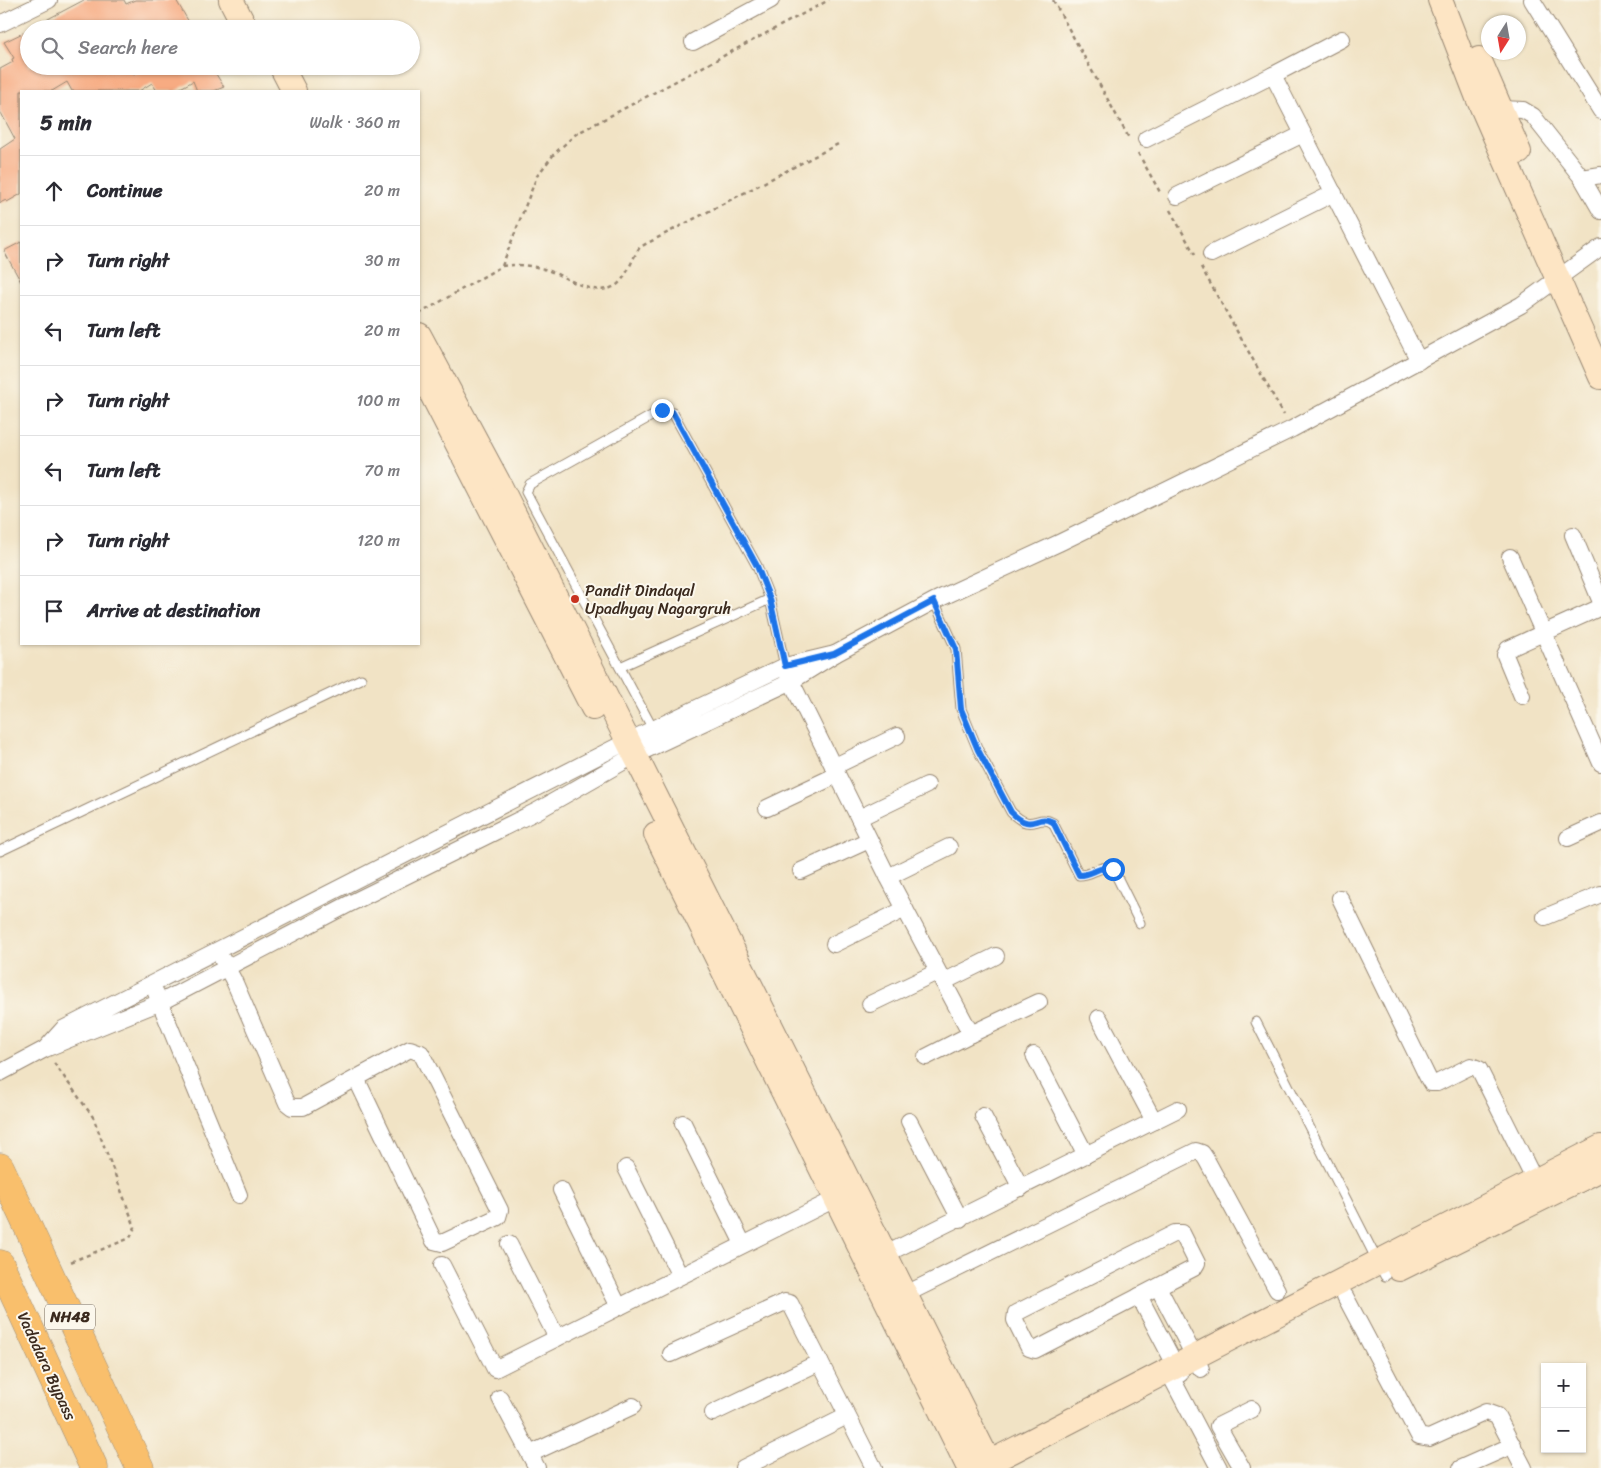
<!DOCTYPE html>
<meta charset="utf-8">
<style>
body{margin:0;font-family:Sriracha,sans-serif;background:#f2f2f3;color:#2b2b33}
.controls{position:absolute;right:15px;bottom:15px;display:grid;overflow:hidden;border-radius:0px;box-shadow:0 1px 4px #0004}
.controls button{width:45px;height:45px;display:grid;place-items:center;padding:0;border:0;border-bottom:1px solid #e1e1e2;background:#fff;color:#2b2b33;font:25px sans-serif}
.compass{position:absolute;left:1481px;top:15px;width:45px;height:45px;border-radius:50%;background:#fff;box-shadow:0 1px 4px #0004;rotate:191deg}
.stop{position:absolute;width:15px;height:15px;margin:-11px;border:4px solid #1a73e8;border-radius:50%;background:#fff}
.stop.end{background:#1a73e8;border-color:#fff;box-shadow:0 1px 5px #0008}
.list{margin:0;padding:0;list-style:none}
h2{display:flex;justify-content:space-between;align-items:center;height:65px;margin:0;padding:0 20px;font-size:21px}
h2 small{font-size:16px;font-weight:400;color:#7c7c81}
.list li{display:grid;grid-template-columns:32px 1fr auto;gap:15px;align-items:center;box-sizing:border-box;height:70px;padding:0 20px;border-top:1px solid #e1e1e2}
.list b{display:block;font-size:19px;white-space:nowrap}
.list em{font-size:16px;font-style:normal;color:#7c7c81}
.icon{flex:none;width:28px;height:28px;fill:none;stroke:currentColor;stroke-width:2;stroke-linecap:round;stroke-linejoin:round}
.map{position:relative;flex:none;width:1601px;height:1468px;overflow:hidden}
.search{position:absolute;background:#fff;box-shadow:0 1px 4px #0004;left:20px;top:20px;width:400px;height:55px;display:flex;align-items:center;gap:12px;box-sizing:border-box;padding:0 18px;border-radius:28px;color:#7c7c81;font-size:19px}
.panel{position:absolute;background:#fff;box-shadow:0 1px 4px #0004;left:20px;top:90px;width:400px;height:555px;border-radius:0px}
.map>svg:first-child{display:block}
.building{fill:#f7ab82}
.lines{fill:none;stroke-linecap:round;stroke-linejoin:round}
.lane-casing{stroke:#968672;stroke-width:11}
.street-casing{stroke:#968672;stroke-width:18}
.secondary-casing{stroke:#968672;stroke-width:26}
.highway-casing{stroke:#968672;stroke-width:29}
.path{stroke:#968672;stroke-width:2.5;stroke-dasharray:4 4;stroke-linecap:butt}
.lane{stroke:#fff;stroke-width:9}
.street{stroke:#fff;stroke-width:16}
.secondary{stroke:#fde5c4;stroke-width:24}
.highway{stroke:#f9bf6c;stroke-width:28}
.route{stroke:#1a73e8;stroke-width:6}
.poi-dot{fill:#c8321e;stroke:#fbf7ec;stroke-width:2}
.labels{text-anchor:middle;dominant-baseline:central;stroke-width:4;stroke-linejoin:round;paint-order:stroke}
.shield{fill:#fbf7ec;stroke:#75685c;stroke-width:1}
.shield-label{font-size:15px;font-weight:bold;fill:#3b2a1e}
.poi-label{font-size:16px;fill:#3b2a1e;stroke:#fbf7ec;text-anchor:start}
.street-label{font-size:16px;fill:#3b2a1e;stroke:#fbf7ec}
</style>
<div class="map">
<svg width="1601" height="1468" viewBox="0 0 1601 1468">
<rect width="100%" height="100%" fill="#fbf7ec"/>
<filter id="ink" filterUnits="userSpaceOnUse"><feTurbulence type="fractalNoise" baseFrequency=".02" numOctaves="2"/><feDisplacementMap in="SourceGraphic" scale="10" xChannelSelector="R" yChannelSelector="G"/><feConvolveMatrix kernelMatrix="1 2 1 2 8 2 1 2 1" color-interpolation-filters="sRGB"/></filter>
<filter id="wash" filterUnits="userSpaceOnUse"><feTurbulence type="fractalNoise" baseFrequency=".0096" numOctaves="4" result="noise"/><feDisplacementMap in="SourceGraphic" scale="20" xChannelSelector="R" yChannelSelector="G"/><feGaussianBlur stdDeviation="1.12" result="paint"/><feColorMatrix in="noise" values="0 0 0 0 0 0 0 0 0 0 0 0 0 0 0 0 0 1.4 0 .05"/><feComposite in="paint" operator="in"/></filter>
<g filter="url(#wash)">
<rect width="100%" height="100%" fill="#f1e3c5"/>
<g id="blocks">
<!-- building -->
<g class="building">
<polygon points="84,0 124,0 126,4 135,0 176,0 193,29 29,29"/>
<polygon points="29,30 29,66 128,66 134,74 148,66 211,66 224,87 214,91 197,91 193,81 175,91 157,91 152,83 139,91 72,91 67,82 52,91 21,91 21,194 7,202 6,200 0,203 0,149 15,139 0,111 0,69 13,62 12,59 14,58 4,42"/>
<polygon points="21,242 21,282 4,251"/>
</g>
</g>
</g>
<g filter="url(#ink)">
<use href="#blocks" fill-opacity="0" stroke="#968672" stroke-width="1"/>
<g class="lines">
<defs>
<g id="lane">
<path d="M 934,601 L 956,649 L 961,709 L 978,750 L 1011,812 C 1033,834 1036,813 1053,823 L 1079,875 C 1091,876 1102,863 1113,869 L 1140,923"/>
<polyline points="620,667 770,599"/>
<polyline points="654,731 526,492 530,484 662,410 673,413 757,566 770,599 785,666"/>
<polyline points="0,851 361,679"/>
<polyline points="1256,1022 1385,1276"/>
</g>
<g id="street">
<polyline points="1532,0 1601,111"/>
<polyline points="0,24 49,0"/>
<polyline points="693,42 771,0"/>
<polyline points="1273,75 1342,39"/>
<polyline points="1502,109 1523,110 1533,116 1582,178 1601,211"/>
<polyline points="1146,139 1273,75 1419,361"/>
<polyline points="1582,178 1601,175"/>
<polyline points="1177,196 1303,134"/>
<polyline points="1211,254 1334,193"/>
<polyline points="1573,535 1601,602"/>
<polyline points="1510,557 1601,763"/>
<polyline points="835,654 934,601 1061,542 1292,429 1521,305 1601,247"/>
<polyline points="786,671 888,877 971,1034 1039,1002"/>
<polyline points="1522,696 1505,655 1508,649 1601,607"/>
<polyline points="833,767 897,736"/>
<polyline points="767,808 837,775"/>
<polyline points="859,818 927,785"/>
<polyline points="1568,838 1601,823"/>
<polyline points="801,871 869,840"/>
<polyline points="888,877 949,847"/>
<polyline points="1340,898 1428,1078 1431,1083 1437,1083 1471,1066 1479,1069 1535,1181"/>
<polyline points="1545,917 1601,894"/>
<polyline points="834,944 905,909"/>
<polyline points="222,959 234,981 287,1103 292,1107 303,1107 410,1049 421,1053 500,1210 498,1217 442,1243 434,1241 356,1078"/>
<polyline points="943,982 996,956"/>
<polyline points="156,993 239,1195"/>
<polyline points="870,1004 937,972"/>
<polyline points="1099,1018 1154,1121"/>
<polyline points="1034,1055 1086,1155"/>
<polyline points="926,1057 971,1034"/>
<polyline points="0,1073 45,1049 161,1002 349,904 537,811 635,755 790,682 835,654 785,666 628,741 63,1029 45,1049"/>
<polyline points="983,1116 1021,1188"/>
<polyline points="909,1121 960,1219"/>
<polyline points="683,1123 743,1244"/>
<polyline points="626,1168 680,1276"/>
<polyline points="561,1190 619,1307"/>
<polygon points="1175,1233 1182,1233 1197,1263 1194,1268 1035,1350 1029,1348 1015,1320 1016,1313"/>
<polyline points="509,1244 557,1338"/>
<polyline points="886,1254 1178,1109"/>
<polyline points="442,1265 495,1369 845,1194"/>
<polyline points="1158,1287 1201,1369"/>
<polyline points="906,1294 1196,1151 1202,1153 1206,1159 1277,1290"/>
<polyline points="1139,1296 1180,1374"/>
<polyline points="1345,1296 1419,1436 1429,1438 1486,1412 1497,1416 1524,1468"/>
<polyline points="671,1354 785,1302 790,1303 874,1468"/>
<polyline points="1168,1371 1219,1468"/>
<polyline points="500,1398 537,1468"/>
<polyline points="713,1413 820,1362"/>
<polyline points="530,1454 633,1406"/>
<polyline points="743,1468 847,1416"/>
<polyline points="1242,1468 1218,1426 1252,1409"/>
<polyline points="1461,1468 1513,1445"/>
</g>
<g id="secondary">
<polyline points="231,0 246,29"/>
<polyline points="1440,0 1478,98 1601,377"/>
<polyline points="1479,59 1519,152"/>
<polyline points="281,66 294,91"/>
<polyline points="419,335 498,482 628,741 992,1468"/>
<polyline points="420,371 593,708"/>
<polyline points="656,834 969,1468"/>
<polyline points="1399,1269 1601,1169"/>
<polyline points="979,1468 1601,1147"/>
</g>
<g id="highway">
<polyline points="0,1167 140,1468"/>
<polyline points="0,1264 94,1468"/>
</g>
</defs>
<!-- lane casing -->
<use href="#lane" class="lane-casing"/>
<!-- street casing -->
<use href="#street" class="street-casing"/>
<!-- secondary casing -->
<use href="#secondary" class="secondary-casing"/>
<!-- highway casing -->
<use href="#highway" class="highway-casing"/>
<!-- path -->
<g class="path">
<polyline points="1053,0 1130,140"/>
<polyline points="1138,153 1161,194"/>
<polyline points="1170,210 1195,255"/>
<path d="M 502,266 C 516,264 530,265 544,269 C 565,275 596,301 618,284 C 628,275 632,258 640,247 L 840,143"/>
<polyline points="1201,267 1284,415"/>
<polyline points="419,314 502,266 537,176 554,154 576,134 829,0"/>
<polyline points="54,1063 93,1117 135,1227 130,1238 68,1263"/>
</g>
<!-- lane -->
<use href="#lane" class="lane"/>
<!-- street -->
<use href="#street" class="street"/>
<!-- secondary -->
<use href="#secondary" class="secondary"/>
<!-- highway -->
<use href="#highway" class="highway"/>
</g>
</g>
<g class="lines" filter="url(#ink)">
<!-- route -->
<path class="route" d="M 662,410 L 668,410 L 673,413 L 757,566 L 770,599 L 785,666 L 834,654 L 934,601 L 956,649 L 961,709 L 978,750 L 1011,812 C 1033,834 1036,813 1053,822 L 1079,875 C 1091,876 1101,864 1113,869"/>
</g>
<!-- markers -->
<circle class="poi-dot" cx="575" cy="599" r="5"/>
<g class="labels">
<!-- shield labels -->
<rect class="shield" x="45" y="1304.5" width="50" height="25" rx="4"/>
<g class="shield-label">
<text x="70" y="1317">NH48</text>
</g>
<!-- poi labels -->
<g class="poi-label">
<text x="585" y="590">Pandit Dindayal<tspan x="585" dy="18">Upadhyay Nagargruh</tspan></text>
</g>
<!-- street labels -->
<g class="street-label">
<text transform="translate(47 1366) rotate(65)">Vadodara Bypass</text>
</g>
</g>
</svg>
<div class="controls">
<button>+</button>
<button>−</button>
</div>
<svg class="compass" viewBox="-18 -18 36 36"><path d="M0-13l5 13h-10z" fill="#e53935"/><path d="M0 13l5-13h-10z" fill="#7c7c81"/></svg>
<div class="stop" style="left:1113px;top:869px"></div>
<div class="stop end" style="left:662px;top:410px"></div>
<div class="search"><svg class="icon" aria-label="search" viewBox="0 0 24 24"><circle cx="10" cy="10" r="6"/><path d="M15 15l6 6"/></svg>Search here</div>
<section class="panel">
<h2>5 min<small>Walk · 360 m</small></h2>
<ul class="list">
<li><svg class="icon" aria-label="ahead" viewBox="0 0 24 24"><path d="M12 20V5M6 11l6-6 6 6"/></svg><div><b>Continue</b></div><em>20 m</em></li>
<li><svg class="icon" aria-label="right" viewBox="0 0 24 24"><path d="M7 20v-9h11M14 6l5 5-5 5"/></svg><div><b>Turn right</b></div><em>30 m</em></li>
<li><svg class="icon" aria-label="left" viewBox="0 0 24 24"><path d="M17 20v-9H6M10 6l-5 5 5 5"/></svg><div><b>Turn left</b></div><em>20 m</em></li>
<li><svg class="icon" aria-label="right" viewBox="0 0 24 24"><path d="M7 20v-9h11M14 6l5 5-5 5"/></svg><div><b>Turn right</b></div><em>100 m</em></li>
<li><svg class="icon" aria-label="left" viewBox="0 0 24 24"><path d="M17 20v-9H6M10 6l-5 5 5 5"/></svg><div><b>Turn left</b></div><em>70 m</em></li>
<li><svg class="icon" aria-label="right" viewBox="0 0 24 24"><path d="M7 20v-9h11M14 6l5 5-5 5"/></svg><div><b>Turn right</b></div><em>120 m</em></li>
<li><svg class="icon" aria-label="arrive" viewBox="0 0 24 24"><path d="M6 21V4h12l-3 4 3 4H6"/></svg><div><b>Arrive at destination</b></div></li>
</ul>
</section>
</div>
